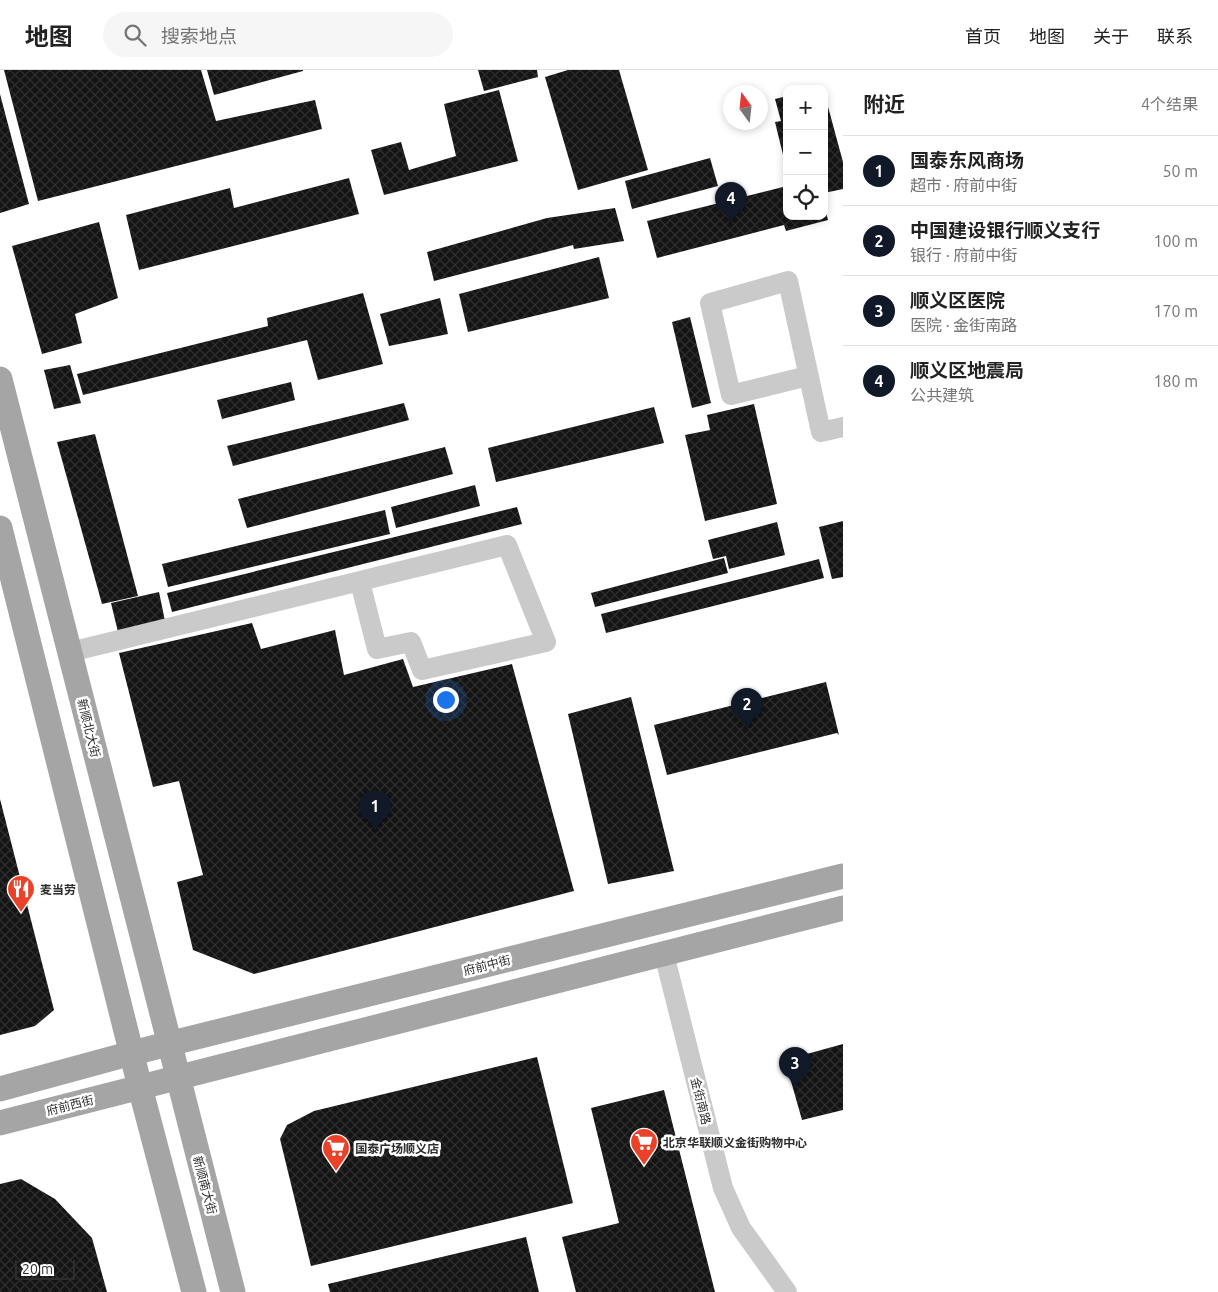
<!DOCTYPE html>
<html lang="zh">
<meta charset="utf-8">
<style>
body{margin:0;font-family:Ubuntu,"Noto Sans SC",sans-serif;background:#f6f6f6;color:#222}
.controls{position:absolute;right:15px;top:15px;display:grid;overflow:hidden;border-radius:10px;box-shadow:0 2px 8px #0003}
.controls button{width:45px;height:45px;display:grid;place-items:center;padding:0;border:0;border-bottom:1px solid #e0e0e0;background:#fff;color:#222;font:25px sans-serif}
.compass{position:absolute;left:723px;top:15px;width:45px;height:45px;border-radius:50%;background:#fff;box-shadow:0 2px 8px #0003;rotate:345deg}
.scale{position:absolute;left:15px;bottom:12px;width:60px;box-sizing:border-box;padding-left:5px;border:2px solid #2d2d2d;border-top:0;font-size:14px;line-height:18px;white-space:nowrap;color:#2d2d2d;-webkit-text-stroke:4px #fff;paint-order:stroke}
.you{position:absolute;left:445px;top:629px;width:18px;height:18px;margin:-12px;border:4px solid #fff;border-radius:50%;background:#1a73e8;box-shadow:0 0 0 8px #1a73e833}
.badge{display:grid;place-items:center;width:32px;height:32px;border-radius:50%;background:#111827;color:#fff;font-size:16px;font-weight:700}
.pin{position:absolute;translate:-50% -41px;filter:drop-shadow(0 1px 2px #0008)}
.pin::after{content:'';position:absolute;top:26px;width:18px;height:15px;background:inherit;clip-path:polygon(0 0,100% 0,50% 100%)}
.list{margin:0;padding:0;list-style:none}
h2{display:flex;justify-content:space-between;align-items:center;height:65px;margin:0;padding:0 20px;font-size:21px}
h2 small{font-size:16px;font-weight:400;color:#767676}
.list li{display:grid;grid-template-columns:32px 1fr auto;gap:15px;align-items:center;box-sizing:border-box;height:70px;padding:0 20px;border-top:1px solid #e0e0e0}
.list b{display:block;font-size:19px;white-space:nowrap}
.list p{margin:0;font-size:16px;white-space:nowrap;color:#767676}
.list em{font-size:16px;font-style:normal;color:#767676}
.icon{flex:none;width:28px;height:28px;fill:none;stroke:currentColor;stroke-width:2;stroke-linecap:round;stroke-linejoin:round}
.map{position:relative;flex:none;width:843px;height:1222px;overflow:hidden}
header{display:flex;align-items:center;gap:30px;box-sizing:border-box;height:70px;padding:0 25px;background:#fff;border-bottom:1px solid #e0e0e0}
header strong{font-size:24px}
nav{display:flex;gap:28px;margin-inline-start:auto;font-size:18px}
.search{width:350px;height:45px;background:#f6f6f6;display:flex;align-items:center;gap:12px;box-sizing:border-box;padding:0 18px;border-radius:28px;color:#767676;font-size:19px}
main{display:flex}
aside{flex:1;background:#fff}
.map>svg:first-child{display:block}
.building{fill:url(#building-cross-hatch)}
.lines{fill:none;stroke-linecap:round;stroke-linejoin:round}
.minor{stroke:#cacaca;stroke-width:20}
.major{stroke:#a5a5a5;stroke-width:25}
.labels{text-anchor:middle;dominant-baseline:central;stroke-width:5;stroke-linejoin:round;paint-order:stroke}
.street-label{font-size:12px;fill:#2d2d2d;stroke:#fff}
.poi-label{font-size:12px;font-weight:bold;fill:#2d2d2d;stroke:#fff;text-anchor:start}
</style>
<header>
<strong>地图</strong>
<div class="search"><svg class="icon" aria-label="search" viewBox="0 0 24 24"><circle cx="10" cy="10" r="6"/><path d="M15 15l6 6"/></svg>搜索地点</div>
<nav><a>首页</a><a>地图</a><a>关于</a><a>联系</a></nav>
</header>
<main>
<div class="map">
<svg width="843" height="1222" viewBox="0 0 843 1222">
<defs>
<pattern id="building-cross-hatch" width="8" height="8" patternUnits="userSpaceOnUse" patternTransform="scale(1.25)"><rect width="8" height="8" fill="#141414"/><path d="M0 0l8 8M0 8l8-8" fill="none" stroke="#2e2e2e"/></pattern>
</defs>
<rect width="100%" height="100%" fill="#fff"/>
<!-- building -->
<g class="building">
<polygon points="4,0 201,0 216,51 315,30 322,59 38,131"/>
<polygon points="207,0 303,0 303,1 214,25"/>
<polygon points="478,0 537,0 538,7 484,21"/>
<polygon points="568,0 619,0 648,100 578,120 545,7"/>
<polygon points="499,20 518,91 384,125 371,80 401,72 409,100 456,86 444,34"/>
<polygon points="824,22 843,92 843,119 824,123"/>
<polygon points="0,24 29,134 0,143"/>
<polygon points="787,26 787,96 786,97 775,52 781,51 775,29"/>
<polygon points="710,88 718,116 632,139 625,111"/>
<polygon points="349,108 359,144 139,200 126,145 230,118 234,138"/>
<polygon points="787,116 787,146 824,146 825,138 828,150 786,161 784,155 657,188 647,151"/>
<polygon points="615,138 624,171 574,179 573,175 434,211 427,182 547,148"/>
<polygon points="99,152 118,228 75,244 82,273 42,284 12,176"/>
<polygon points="599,187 609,228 468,262 459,224"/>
<polygon points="363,223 383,294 318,310 307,270 83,325 77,304 268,256 267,248"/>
<polygon points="440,228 448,264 389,276 380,244"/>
<polygon points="690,247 711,333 692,338 672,252"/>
<polygon points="70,295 81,333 54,339 44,300"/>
<polygon points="291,312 295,330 222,349 217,330"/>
<polygon points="404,333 409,350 233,396 227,376"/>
<polygon points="754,334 777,434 705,451 685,365 710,360 707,345"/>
<polygon points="654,337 664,373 496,412 488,378"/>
<polygon points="95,364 138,526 102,534 57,372"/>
<polygon points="445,377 453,404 247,458 238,429"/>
<polygon points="475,415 480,436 396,458 391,437"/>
<polygon points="517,437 522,454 172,542 167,523"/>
<polygon points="385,440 390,464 168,517 162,494"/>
<polygon points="843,451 843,507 832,509 819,457"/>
<polygon points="777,452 785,485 729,499 726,486 713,489 708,470"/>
<polygon points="724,488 728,503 595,537 591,523"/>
<polygon points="819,489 824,508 606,563 601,544"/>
<polygon points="159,522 165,551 118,562 111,533"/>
<polygon points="252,553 261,579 335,560 344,605 403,589 413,617 512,594 574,821 254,904 193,880 177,812 203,805 179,711 153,717 119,583"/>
<polygon points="826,612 839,665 837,663 667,705 654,655"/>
<polygon points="631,627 674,801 608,814 568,644"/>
<polygon points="0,729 54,940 35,956 0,965"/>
<polygon points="843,974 843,1040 802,1050 785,990"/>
<polygon points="537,987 573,1133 311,1196 280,1069 287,1055 314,1041"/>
<polygon points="664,1020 715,1222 576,1222 562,1167 619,1153 591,1038"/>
<polygon points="21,1109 55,1129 92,1168 107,1222 0,1222 0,1114"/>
<polygon points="526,1167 539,1222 330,1222 328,1214"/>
</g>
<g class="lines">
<!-- minor -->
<g class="minor">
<polyline points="808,306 731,325 710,233 788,211 821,362 843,357"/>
<polyline points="70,582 507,475 546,572 422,600 411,572 377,579 360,512"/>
<polyline points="664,884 723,1118 741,1158 787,1222"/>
</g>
<!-- major -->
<g class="major">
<polyline points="0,309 233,1222"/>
<polyline points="0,458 140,1017 194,1222"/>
<polyline points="0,1019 132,983 843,806"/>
<polyline points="0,1053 843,838"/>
</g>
</g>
<!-- icons -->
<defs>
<symbol id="restaurant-pin" viewBox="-11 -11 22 30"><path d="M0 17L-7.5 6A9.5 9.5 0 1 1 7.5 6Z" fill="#ea4128" stroke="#fff"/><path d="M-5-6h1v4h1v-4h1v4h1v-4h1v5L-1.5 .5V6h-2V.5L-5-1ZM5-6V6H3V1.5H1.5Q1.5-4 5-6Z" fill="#fff"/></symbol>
<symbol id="supermarket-pin" viewBox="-11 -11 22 30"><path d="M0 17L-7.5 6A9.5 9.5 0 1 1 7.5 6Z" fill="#ea4128" stroke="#fff"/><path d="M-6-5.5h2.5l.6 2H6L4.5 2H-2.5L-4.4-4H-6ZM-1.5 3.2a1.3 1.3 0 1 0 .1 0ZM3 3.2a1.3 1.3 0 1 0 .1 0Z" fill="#fff"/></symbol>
</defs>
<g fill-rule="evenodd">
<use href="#restaurant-pin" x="5" y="803" width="32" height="43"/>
<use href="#supermarket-pin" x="628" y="1056" width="32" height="43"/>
<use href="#supermarket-pin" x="320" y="1062" width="32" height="43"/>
</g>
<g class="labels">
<!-- street labels -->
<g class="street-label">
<text transform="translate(89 658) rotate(76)">新顺北大街</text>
<text transform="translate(487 895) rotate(-14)">府前中街</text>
<text transform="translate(701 1031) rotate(76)">金街南路</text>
<text transform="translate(70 1035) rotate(-14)">府前西街</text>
<text transform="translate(205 1115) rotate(75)">新顺南大街</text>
</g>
<!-- poi labels -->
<g class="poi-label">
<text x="40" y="819">麦当劳</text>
<text x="663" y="1072">北京华联顺义金街购物中心</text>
<text x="355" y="1078">国泰广场顺义店</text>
</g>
</g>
</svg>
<div class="controls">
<button>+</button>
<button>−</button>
<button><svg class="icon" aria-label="locate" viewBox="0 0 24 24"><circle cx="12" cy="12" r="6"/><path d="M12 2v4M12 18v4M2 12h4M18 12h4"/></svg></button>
</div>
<svg class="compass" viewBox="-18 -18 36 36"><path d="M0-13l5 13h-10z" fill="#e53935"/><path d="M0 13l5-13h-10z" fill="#767676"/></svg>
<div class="scale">20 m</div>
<div class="you"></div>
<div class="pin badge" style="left:375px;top:761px">1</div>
<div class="pin badge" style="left:747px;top:659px">2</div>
<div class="pin badge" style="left:795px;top:1018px">3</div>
<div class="pin badge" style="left:731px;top:153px">4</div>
</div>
<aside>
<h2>附近<small>4个结果</small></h2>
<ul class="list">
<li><span class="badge">1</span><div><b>国泰东风商场</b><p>超市 · 府前中街</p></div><em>50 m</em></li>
<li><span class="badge">2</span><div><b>中国建设银行顺义支行</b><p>银行 · 府前中街</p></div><em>100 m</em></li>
<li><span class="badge">3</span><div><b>顺义区医院</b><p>医院 · 金街南路</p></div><em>170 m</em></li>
<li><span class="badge">4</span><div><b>顺义区地震局</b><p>公共建筑</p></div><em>180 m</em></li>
</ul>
</aside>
</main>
